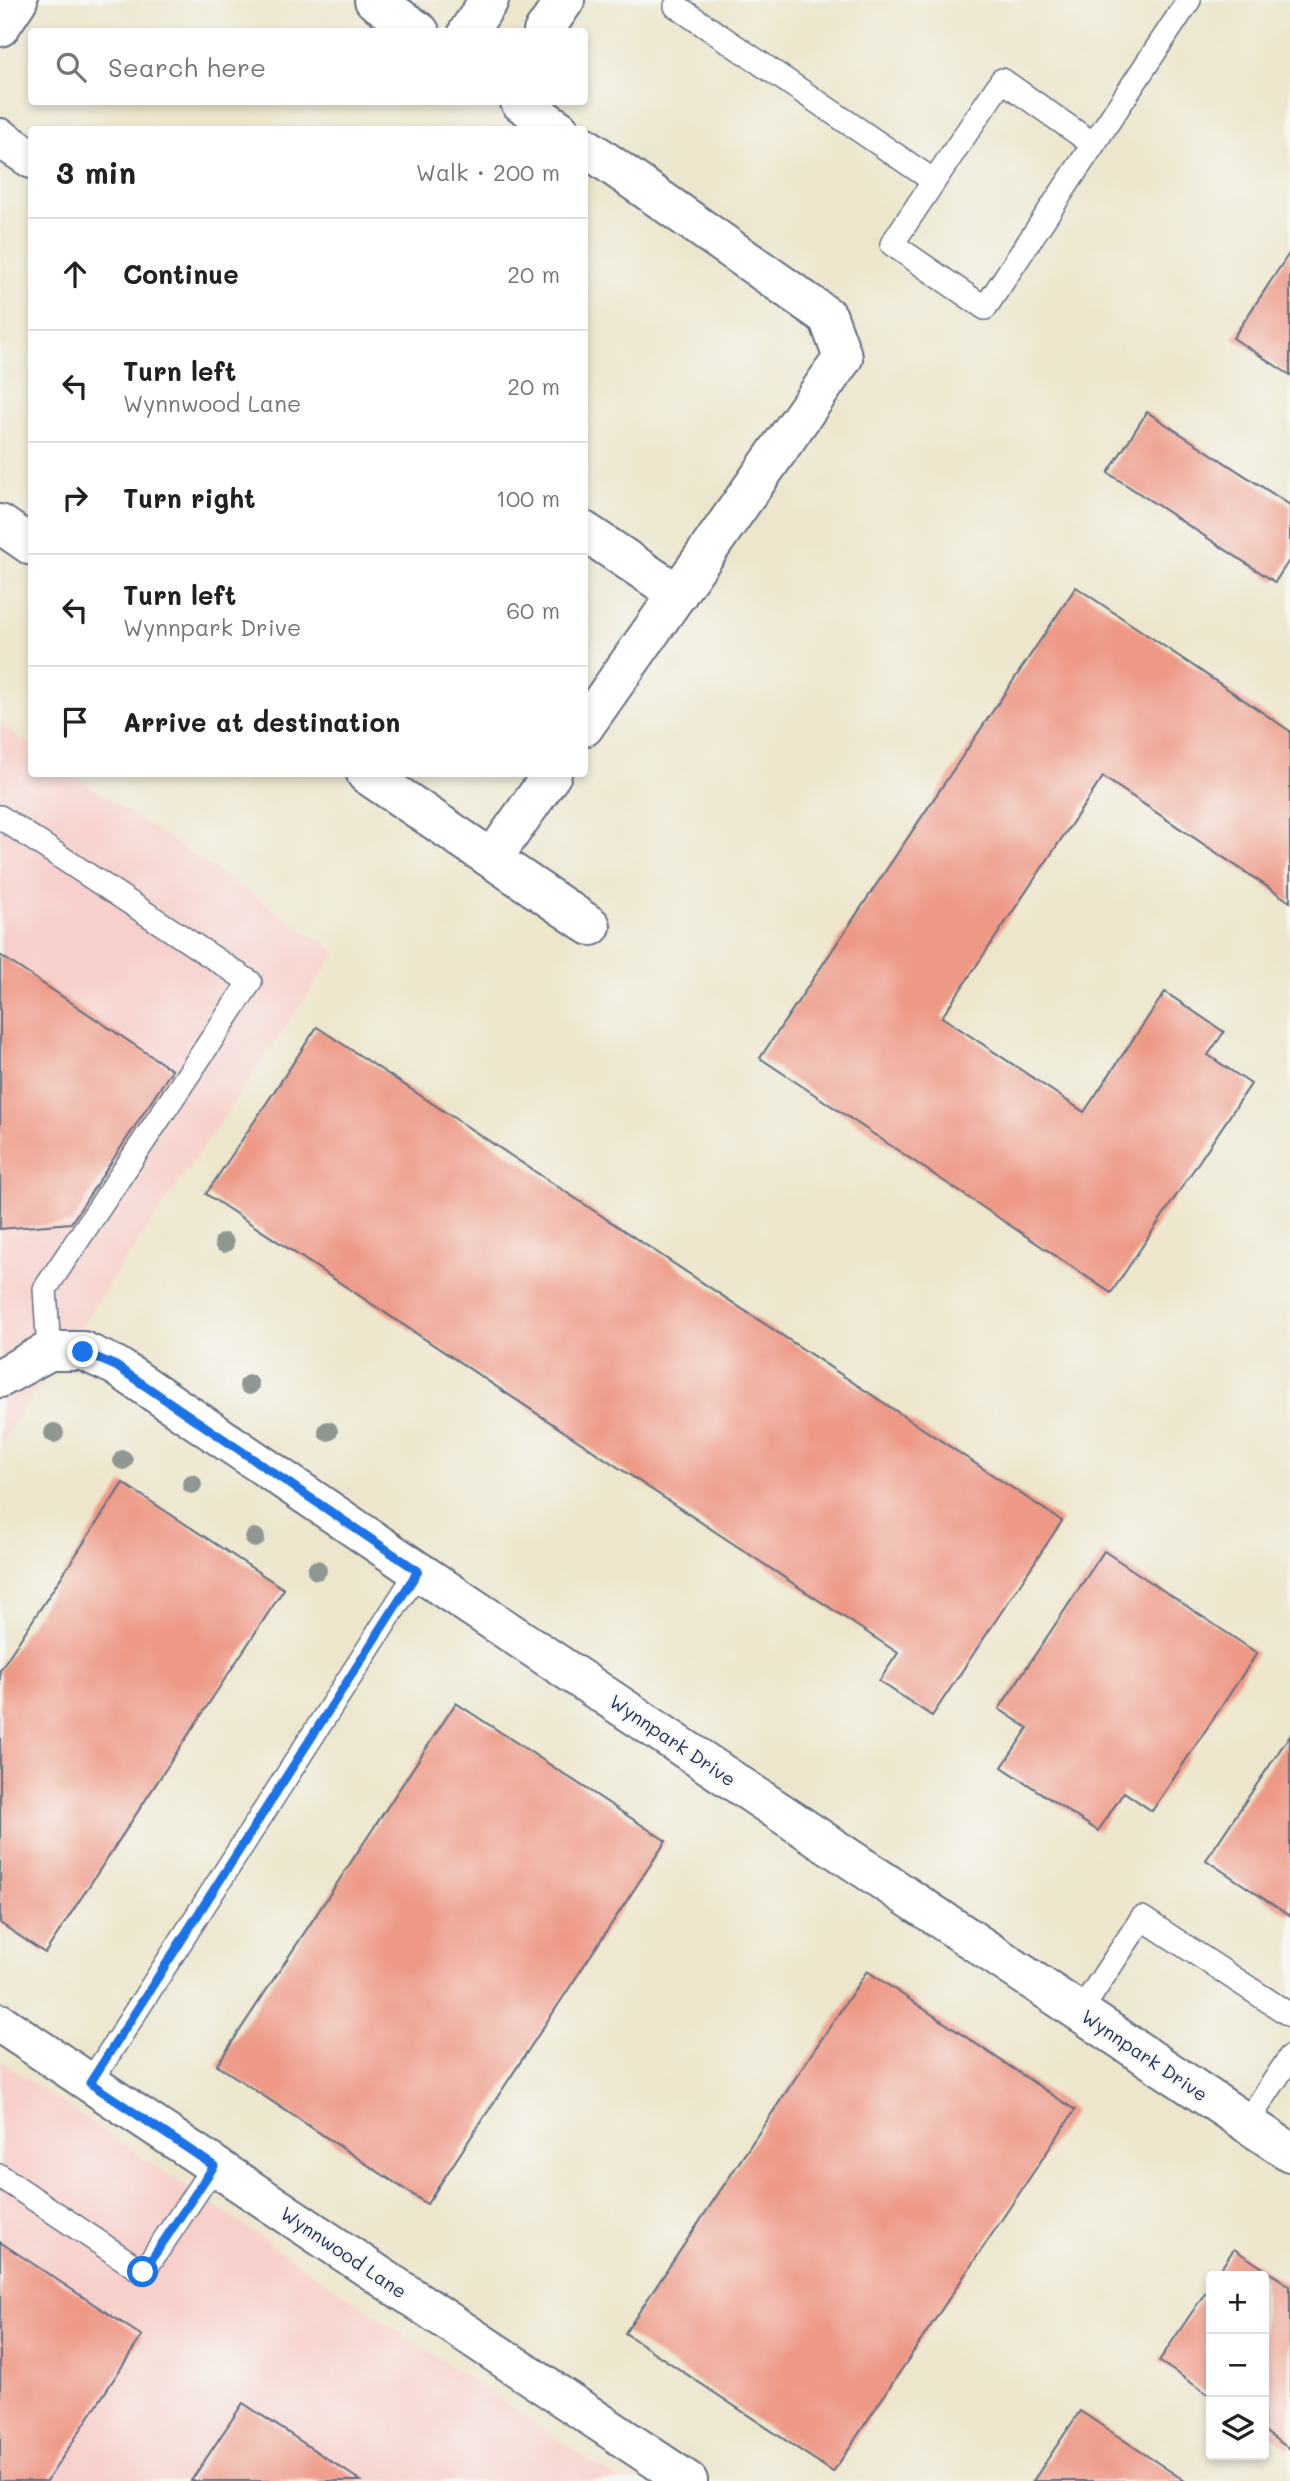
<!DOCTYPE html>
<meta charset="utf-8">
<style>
body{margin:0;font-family:Mali,sans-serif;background:#f2f2f2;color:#202124}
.controls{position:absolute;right:21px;bottom:21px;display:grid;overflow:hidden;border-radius:7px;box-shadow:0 4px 10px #0003}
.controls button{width:63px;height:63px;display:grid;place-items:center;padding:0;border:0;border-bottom:2px solid #e0e0e0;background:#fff;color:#202124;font:35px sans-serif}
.stop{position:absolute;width:21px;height:21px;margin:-16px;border:5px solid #1a73e8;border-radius:50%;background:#fff}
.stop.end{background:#1a73e8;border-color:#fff;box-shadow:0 2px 7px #0008}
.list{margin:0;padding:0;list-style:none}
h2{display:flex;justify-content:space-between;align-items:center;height:91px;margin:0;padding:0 28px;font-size:30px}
h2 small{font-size:23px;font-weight:400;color:#757577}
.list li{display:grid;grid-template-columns:46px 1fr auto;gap:21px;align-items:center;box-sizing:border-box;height:112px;padding:0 28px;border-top:2px solid #e0e0e0}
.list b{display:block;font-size:26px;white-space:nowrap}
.list p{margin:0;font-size:23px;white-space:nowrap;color:#757577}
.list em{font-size:23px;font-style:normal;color:#757577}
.icon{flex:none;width:38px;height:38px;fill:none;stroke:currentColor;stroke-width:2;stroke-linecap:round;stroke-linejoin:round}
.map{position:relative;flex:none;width:1290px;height:2481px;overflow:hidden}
.search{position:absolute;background:#fff;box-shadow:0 4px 10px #0003;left:28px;top:28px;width:560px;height:77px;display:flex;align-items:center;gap:18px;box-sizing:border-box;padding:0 24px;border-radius:7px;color:#757577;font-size:26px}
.panel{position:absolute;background:#fff;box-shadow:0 4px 10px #0003;left:28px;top:126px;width:560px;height:651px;border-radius:7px}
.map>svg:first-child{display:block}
.built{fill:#f7d0cb}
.building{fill:#ee9986}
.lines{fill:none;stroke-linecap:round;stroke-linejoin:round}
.lane-casing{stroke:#646f84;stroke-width:26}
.street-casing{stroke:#646f84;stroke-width:42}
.lane{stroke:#fff;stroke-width:23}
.street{stroke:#fff;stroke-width:38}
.tree{fill:#8f9793}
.route{stroke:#1a73e8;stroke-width:9}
.labels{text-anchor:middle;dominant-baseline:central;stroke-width:5;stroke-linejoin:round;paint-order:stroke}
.street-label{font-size:19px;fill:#1b2f5e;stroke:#f6f6f2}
</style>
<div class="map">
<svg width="1290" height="2481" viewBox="0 0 1290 2481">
<rect width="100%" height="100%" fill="#f6f6f2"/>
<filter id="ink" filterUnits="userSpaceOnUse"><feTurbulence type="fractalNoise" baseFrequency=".0143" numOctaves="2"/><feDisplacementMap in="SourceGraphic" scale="14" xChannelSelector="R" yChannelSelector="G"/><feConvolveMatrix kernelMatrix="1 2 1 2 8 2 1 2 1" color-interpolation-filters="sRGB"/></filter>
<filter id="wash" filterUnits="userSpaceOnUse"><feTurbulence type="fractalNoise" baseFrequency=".00686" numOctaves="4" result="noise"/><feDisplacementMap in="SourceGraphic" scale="28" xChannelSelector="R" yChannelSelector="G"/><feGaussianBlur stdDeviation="1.57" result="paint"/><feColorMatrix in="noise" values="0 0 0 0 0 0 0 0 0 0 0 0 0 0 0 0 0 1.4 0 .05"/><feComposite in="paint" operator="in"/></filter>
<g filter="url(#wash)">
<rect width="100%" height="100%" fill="#ede6cc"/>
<!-- built -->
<g class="built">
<polygon points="0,725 31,746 32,774 72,774 337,952 0,1443"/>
<polygon points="0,2061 620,2481 0,2481"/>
</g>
<g id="blocks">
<!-- building -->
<g class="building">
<polygon points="1290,252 1290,375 1233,338"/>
<polygon points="1147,412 1290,505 1290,559 1275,582 1108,473"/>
<polygon points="1076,587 1290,731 1290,902 1103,777 942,1017 1084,1112 1165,992 1224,1032 1208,1055 1251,1084 1111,1293 760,1058"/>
<polygon points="0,955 172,1070 71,1223 0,1229"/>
<polygon points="317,1027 1062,1521 932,1716 879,1681 898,1653 206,1194"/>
<polygon points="123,1483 284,1589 45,1953 0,1923 0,1670"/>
<polygon points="1104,1551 1257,1653 1152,1811 1124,1792 1098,1831 1002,1767 1028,1728 999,1709"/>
<polygon points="456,1703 666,1841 427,2204 217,2065"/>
<polygon points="1290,1735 1290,1916 1206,1860"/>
<polygon points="867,1971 1075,2110 833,2472 625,2333"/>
<polygon points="0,2242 142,2336 47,2481 0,2481"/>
<polygon points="1234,2249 1290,2286 1290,2449 1264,2431 1264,2276 1216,2276"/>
<polygon points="1211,2284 1211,2396 1159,2361"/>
<polygon points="243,2403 361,2481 191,2481"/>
<polygon points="1080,2411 1185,2481 1033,2481"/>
</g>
</g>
</g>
<g filter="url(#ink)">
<use href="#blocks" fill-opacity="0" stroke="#646f84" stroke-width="2"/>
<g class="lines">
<defs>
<g id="lane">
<polyline points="676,6 934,181 892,244 985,308 1189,0"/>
<polyline points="934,181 1002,80 1093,144"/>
<polyline points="0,817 250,982 45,1289 49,1351"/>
<polyline points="1080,2012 1142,1918 1290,2015"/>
<polyline points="90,2083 418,1571"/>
<polyline points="1246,2124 1290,2057"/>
<polyline points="0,2176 143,2272 214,2166"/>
</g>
<g id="street">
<polyline points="374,0 420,32"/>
<polyline points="0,27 18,0"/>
<polyline points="468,32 489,0"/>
<polyline points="543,32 565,0"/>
<polyline points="520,102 560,130"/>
<polyline points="0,138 32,159"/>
<polyline points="584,146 828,317 843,358 584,727"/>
<polyline points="0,524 32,546"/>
<polyline points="584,531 678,594"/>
<polyline points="366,774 492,859 552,774"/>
<polyline points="492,859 591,926"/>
<polyline points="0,1378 49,1351 83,1351 116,1366 418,1571 1290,2152"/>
<polyline points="0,2023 688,2481"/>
</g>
</defs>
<!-- lane casing -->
<use href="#lane" class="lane-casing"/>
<!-- street casing -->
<use href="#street" class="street-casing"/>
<!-- lane -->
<use href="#lane" class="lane"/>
<!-- street -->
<use href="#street" class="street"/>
</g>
<!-- trees -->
<g class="tree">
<circle cx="224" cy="1243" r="10"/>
<circle cx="249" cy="1385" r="10"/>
<circle cx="328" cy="1431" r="10"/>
<circle cx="54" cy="1433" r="10"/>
<circle cx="123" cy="1460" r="10"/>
<circle cx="192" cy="1484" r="10"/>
<circle cx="255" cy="1538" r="10"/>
<circle cx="317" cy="1570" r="10"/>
</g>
</g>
<g class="lines" filter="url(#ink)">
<!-- route -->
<polyline class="route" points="83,1352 116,1366 418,1571 90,2083 214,2166 143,2272"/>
</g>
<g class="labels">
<!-- street labels -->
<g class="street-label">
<text transform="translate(673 1740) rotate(34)">Wynnpark Drive</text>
<text transform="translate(1145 2055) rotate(34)">Wynnpark Drive</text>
<text transform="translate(344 2252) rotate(34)">Wynnwood Lane</text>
</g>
</g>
</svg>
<div class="controls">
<button>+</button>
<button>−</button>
<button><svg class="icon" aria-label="layers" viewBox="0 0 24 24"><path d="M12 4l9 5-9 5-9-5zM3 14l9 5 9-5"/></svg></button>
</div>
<div class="stop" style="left:143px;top:2272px"></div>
<div class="stop end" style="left:83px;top:1352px"></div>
<div class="search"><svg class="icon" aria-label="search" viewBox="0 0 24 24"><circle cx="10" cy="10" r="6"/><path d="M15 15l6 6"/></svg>Search here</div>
<section class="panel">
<h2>3 min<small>Walk · 200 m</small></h2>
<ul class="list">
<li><svg class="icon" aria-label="ahead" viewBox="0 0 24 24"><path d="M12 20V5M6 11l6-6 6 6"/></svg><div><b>Continue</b></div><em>20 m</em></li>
<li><svg class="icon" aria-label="left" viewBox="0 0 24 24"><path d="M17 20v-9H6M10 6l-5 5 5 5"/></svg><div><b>Turn left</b><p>Wynnwood Lane</p></div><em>20 m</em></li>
<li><svg class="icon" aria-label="right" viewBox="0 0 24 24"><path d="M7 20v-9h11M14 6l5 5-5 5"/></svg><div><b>Turn right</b></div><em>100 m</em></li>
<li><svg class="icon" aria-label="left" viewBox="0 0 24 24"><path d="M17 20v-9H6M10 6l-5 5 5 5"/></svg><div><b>Turn left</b><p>Wynnpark Drive</p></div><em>60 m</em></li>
<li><svg class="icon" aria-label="arrive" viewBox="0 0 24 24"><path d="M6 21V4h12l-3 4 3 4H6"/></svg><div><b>Arrive at destination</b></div></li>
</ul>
</section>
</div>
